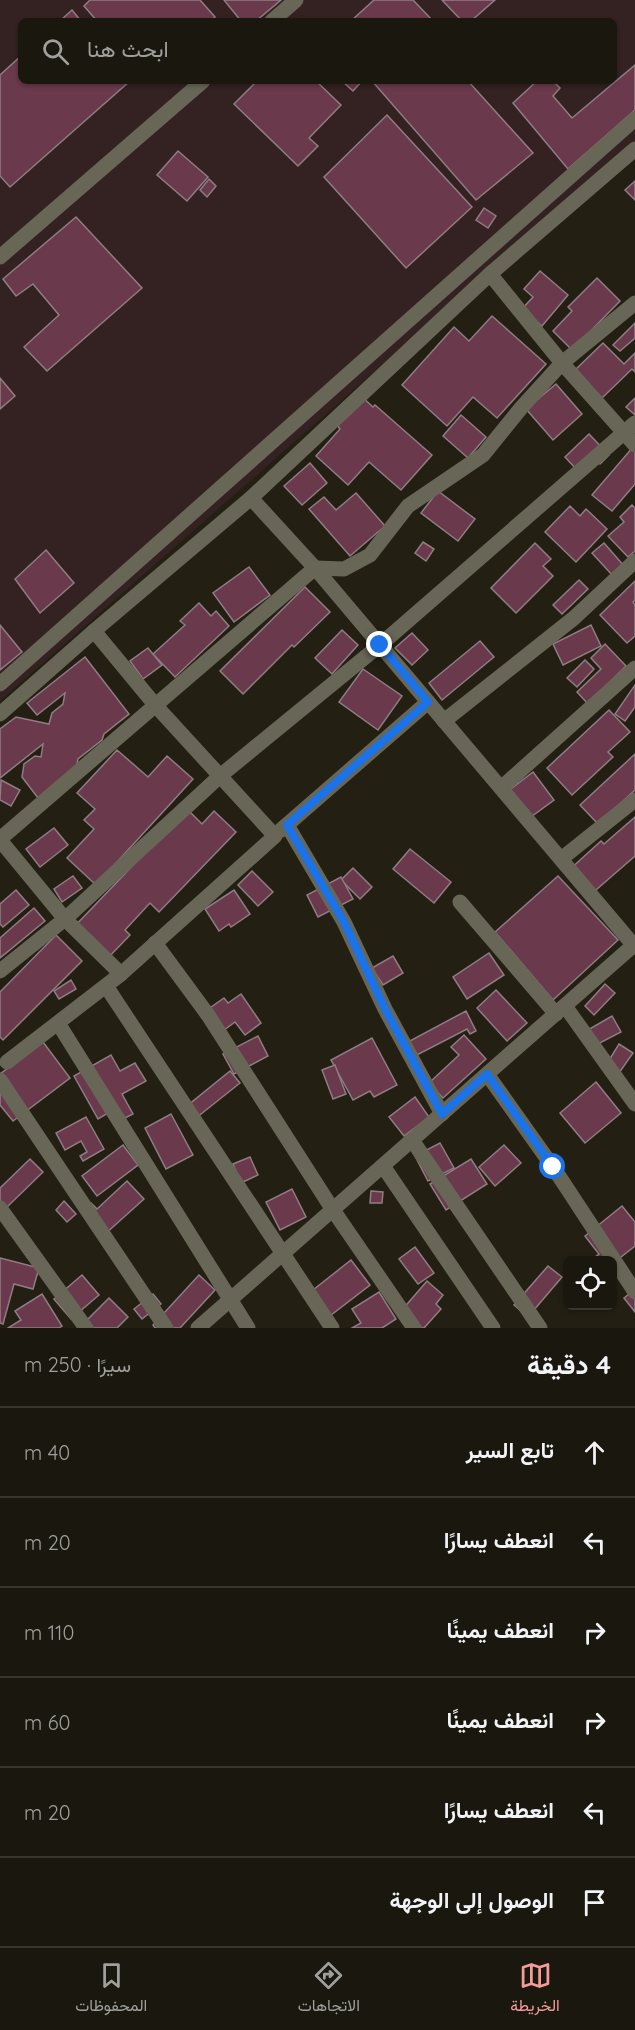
<!DOCTYPE html>
<html lang="ar">
<meta charset="utf-8">
<style>
body{margin:0;font-family:Quicksand,Vazirmatn,sans-serif;background:#232117;color:#f1f3f6;direction:rtl}
.controls{position:absolute;right:18px;bottom:18px;display:grid;overflow:hidden;border-radius:9px;box-shadow:0 2px 4px #0004}
.controls button{width:54px;height:54px;display:grid;place-items:center;padding:0;border:0;border-bottom:2px solid #38372e;background:#1a180e;color:#f1f3f6;font:30px sans-serif}
.stop{position:absolute;width:18px;height:18px;margin:-14px;border:4px solid #1a73e8;border-radius:50%;background:#fff}
.stop.end{background:#1a73e8;border-color:#fff;box-shadow:0 2px 6px #0008}
.list{margin:0;padding:0;list-style:none}
h2{display:flex;justify-content:space-between;align-items:center;height:78px;margin:0;padding:0 24px;font-size:26px}
h2 small{font-size:20px;font-weight:400;color:#9fa09e}
.list li{display:grid;grid-template-columns:39px 1fr auto;gap:18px;align-items:center;box-sizing:border-box;height:90px;padding:0 24px;border-top:2px solid #38372e}
.list b{display:block;font-size:22px;white-space:nowrap}
.list em{font-size:20px;font-style:normal;color:#9fa09e}
.icon{flex:none;width:33px;height:33px;fill:none;stroke:currentColor;stroke-width:2;stroke-linecap:round;stroke-linejoin:round}
.map{position:relative;flex:none;width:635px;height:1328px;overflow:hidden;direction:ltr}
.search{position:absolute;background:#1a180e;box-shadow:0 2px 4px #0004;left:18px;right:18px;top:18px;height:66px;display:flex;align-items:center;gap:15px;box-sizing:border-box;padding:0 21px;border-radius:9px;color:#9fa09e;font-size:22px}
.sheet{height:618px;background:#1a180e}
nav{display:flex;justify-content:space-around;align-items:center;box-sizing:border-box;height:84px;border-top:2px solid #38372e;background:#1a180e;font-size:16px;color:#9fa09e}
nav a{display:grid;justify-items:center;gap:3px}
nav .on{color:#f59b9b}
.map>svg:first-child{display:block}
.industrial{fill:#342122;fill-rule:evenodd}
.building{fill:#6a394c;stroke:#8e7d82;stroke-width:1.5}
.lines{fill:none;stroke-linecap:round;stroke-linejoin:round}
.minor{stroke:#686657;stroke-width:15}
.route{stroke:#1a73e8;stroke-width:8}
</style>
<div class="map">
<svg width="635" height="1328" viewBox="0 0 635 1328">
<rect width="100%" height="100%" fill="#232013"/>
<!-- industrial -->
<path class="industrial" d="M 0,0 L 635,0 L 635,142 L 0,701 ZM 21,21 L 614,21 L 614,81 L 21,81 Z"/>
<!-- building -->
<g class="building">
<polygon points="90,0 200,0 215,17 210,21 97,21 84,6"/>
<polygon points="224,0 281,0 256,21 241,21"/>
<polygon points="374,0 413,0 433,21 351,21"/>
<polygon points="442,0 495,0 471,21 462,21"/>
<polygon points="72,10 81,21 60,21"/>
<polygon points="21,56 21,81 130,81 10,187 0,176 0,75"/>
<polygon points="635,65 635,110 568,169 513,103 537,81 553,81 560,88 553,96 572,118"/>
<polygon points="257,81 316,81 341,105 309,138 318,146 298,166 234,104"/>
<polygon points="342,81 362,81 353,91"/>
<polygon points="372,81 468,81 533,153 476,200"/>
<polygon points="387,115 472,207 406,268 324,177"/>
<polygon points="178,151 208,177 187,201 157,175"/>
<polygon points="209,179 216,186 207,197 200,190"/>
<polygon points="635,181 635,200 625,190"/>
<polygon points="484,208 496,216 488,228 476,220"/>
<polygon points="76,217 142,288 47,371 24,347 59,315 33,284 16,296 3,279"/>
<polygon points="540,271 568,295 542,326 522,309 533,297 524,289"/>
<polygon points="597,278 620,301 572,350 553,331 572,311 568,307"/>
<polygon points="492,316 546,364 497,418 473,397 447,426 402,385 454,327 469,341"/>
<polygon points="635,323 635,338 620,351 613,345"/>
<polygon points="603,343 624,364 635,353 635,372 632,369 602,398 575,370"/>
<polygon points="0,378 15,396 0,409"/>
<polygon points="556,384 582,414 553,440 526,409"/>
<polygon points="362,397 373,407 375,405 432,455 401,490 369,462 348,485 316,456 340,429 337,425"/>
<polygon points="635,398 635,415 626,407"/>
<polygon points="461,415 486,437 468,458 443,436"/>
<polygon points="589,434 609,455 600,464 592,456 577,470 565,457"/>
<polygon points="633,447 635,449 635,484 612,511 592,495"/>
<polygon points="310,463 327,483 302,505 284,486"/>
<polygon points="438,491 475,519 458,541 421,513"/>
<polygon points="356,493 385,526 350,556 309,509 324,497 336,510"/>
<polygon points="632,505 635,508 635,551 628,557 608,536 624,522 620,517"/>
<polygon points="570,506 580,516 586,509 607,529 576,562 545,532"/>
<polygon points="423,542 434,549 426,561 415,553"/>
<polygon points="535,543 551,559 543,566 553,576 516,613 491,588"/>
<polygon points="604,543 624,566 613,576 592,553"/>
<polygon points="46,550 74,583 40,613 15,579"/>
<polygon points="249,567 270,595 234,622 213,593"/>
<polygon points="579,580 588,589 562,614 553,605"/>
<polygon points="635,581 635,600 633,602 635,605 635,636 627,643 600,615"/>
<polygon points="305,587 330,612 294,647 292,645 243,694 220,671"/>
<polygon points="199,603 211,616 216,611 229,626 175,677 153,654 185,625 180,621"/>
<polygon points="0,625 22,652 0,670"/>
<polygon points="591,625 601,646 563,665 553,644"/>
<polygon points="342,630 358,645 332,674 315,658"/>
<polygon points="412,633 428,650 412,665 395,648"/>
<polygon points="480,641 494,657 442,700 429,683"/>
<polygon points="605,644 626,666 588,704 577,692 601,669 591,658"/>
<polygon points="148,648 162,665 143,679 130,661"/>
<polygon points="85,657 129,714 104,734 102,740 78,759 76,769 38,798 22,777 24,764 35,756 41,757 43,744 0,778 0,729 16,717 49,724 52,713 63,704 65,693 37,715 27,703"/>
<polygon points="585,660 594,669 577,687 567,678"/>
<polygon points="363,669 402,696 378,730 339,702"/>
<polygon points="635,685 635,707 625,721 615,714"/>
<polygon points="609,710 630,732 608,752 613,757 572,795 547,768"/>
<polygon points="117,750 148,777 167,756 193,779 96,885 67,858 94,829 84,820 95,809 77,793"/>
<polygon points="635,754 635,790 598,824 580,805"/>
<polygon points="533,772 554,800 524,822 503,795"/>
<polygon points="1,780 20,790 11,806 0,800"/>
<polygon points="187,809 202,824 214,811 236,832 159,912 150,903 125,930 130,935 105,961 72,929"/>
<polygon points="635,817 635,856 589,896 568,871 601,841 604,844"/>
<polygon points="54,828 68,845 40,867 26,849"/>
<polygon points="410,849 451,882 434,903 393,869"/>
<polygon points="353,868 372,887 360,899 341,880"/>
<polygon points="252,871 273,892 258,906 238,885"/>
<polygon points="73,876 82,888 62,902 54,889"/>
<polygon points="558,876 618,940 553,1000 495,932"/>
<polygon points="341,877 353,899 318,917 307,895"/>
<polygon points="16,890 29,905 3,927 0,924 0,904"/>
<polygon points="234,890 250,914 231,927 229,924 219,931 205,909"/>
<polygon points="34,908 45,921 0,958 0,938"/>
<polygon points="56,935 82,961 3,1040 0,1037 0,992"/>
<polygon points="489,953 504,975 467,999 453,977"/>
<polygon points="393,956 403,973 383,985 372,968"/>
<polygon points="71,980 76,989 59,999 54,991"/>
<polygon points="605,984 615,993 594,1015 585,1006"/>
<polygon points="496,990 527,1023 507,1041 477,1008"/>
<polygon points="241,994 261,1023 245,1035 235,1022 216,1036 200,1015 224,998 228,1003"/>
<polygon points="466,1011 476,1031 470,1034 467,1029 413,1057 406,1043"/>
<polygon points="612,1016 621,1032 594,1046 586,1031"/>
<polygon points="464,1035 486,1059 443,1098 429,1083 459,1055 451,1047"/>
<polygon points="258,1036 268,1056 234,1074 223,1054"/>
<polygon points="372,1038 397,1085 374,1097 370,1091 353,1100 331,1060"/>
<polygon points="43,1042 70,1078 13,1121 0,1105 0,1074"/>
<polygon points="619,1044 633,1053 619,1073 606,1065"/>
<polygon points="111,1055 120,1071 135,1063 146,1081 122,1094 133,1114 119,1121 113,1110 98,1119 74,1076"/>
<polygon points="335,1065 346,1094 333,1099 322,1070"/>
<polygon points="230,1071 240,1083 196,1118 187,1106"/>
<polygon points="596,1082 621,1113 585,1143 560,1113"/>
<polygon points="415,1097 429,1117 404,1136 389,1117"/>
<polygon points="171,1114 193,1155 166,1169 145,1128"/>
<polygon points="86,1117 104,1149 83,1161 80,1156 87,1152 81,1141 65,1150 56,1133"/>
<polygon points="440,1143 454,1168 428,1181 415,1156"/>
<polygon points="123,1145 138,1165 97,1196 82,1176"/>
<polygon points="504,1145 521,1163 495,1186 479,1167"/>
<polygon points="250,1157 258,1175 241,1183 233,1164"/>
<polygon points="30,1159 43,1172 6,1208 0,1201 0,1188"/>
<polygon points="471,1159 487,1184 446,1210 430,1184"/>
<polygon points="127,1181 144,1199 104,1235 82,1211 91,1203 97,1209"/>
<polygon points="292,1189 306,1217 280,1230 266,1202"/>
<polygon points="371,1191 383,1192 382,1203 370,1203"/>
<polygon points="64,1201 76,1214 67,1222 56,1210"/>
<polygon points="622,1206 635,1222 635,1246 612,1264 612,1260 591,1260 599,1254 585,1236"/>
<polygon points="415,1247 434,1273 418,1284 399,1259"/>
<polygon points="0,1258 39,1268 33,1289 14,1284 3,1324 0,1323"/>
<polygon points="351,1260 370,1285 322,1322 313,1290"/>
<polygon points="548,1266 562,1277 528,1317 514,1305"/>
<polygon points="82,1275 99,1295 71,1319 54,1299"/>
<polygon points="199,1275 215,1290 180,1328 155,1328 153,1325"/>
<polygon points="427,1281 443,1295 436,1304 441,1309 424,1328 422,1328 402,1310"/>
<polygon points="635,1289 635,1312 624,1298"/>
<polygon points="379,1292 396,1319 382,1328 352,1328 361,1323 352,1309"/>
<polygon points="42,1294 62,1326 59,1328 8,1328 21,1320 15,1311"/>
<polygon points="153,1294 161,1304 142,1319 134,1309"/>
<polygon points="109,1298 128,1317 117,1328 79,1328"/>
</g>
<g class="lines">
<!-- minor -->
<g class="minor">
<polyline points="272,21 296,0"/>
<polyline points="0,257 203,81"/>
<polyline points="490,274 562,363 635,445"/>
<polyline points="251,498 315,568 635,947"/>
<polyline points="94,631 156,706 275,836 121,974"/>
<polyline points="0,684 635,119"/>
<polyline points="0,714 94,631 251,498 490,274 635,149"/>
<polyline points="444,721 574,618 635,561"/>
<polyline points="501,788 635,668"/>
<polyline points="287,825 344,922 385,1009 442,1114"/>
<polyline points="281,830 428,702"/>
<polyline points="0,839 315,568 344,569 370,555 408,506 483,455 521,408 562,363 635,303"/>
<polyline points="0,840 65,919 121,974 7,1062"/>
<polyline points="561,859 635,800"/>
<polyline points="460,902 556,1014"/>
<polyline points="155,943 208,1015 333,1210 414,1328"/>
<polyline points="0,971 65,919 220,776 380,645 635,423"/>
<polyline points="106,986 332,1328"/>
<polyline points="565,1006 635,1104"/>
<polyline points="58,1023 248,1328"/>
<polyline points="487,1074 553,1167 635,1292"/>
<polyline points="0,1080 166,1328"/>
<polyline points="412,1140 540,1328"/>
<polyline points="383,1166 493,1328"/>
<polyline points="0,1208 86,1328"/>
<polyline points="198,1328 635,944"/>
</g>
</g>
<g class="lines">
<!-- route -->
<polyline class="route" points="380,645 428,702 287,825 344,922 385,1009 442,1114 487,1074 553,1167"/>
</g>
</svg>
<div class="controls">
<button><svg class="icon" aria-label="locate" viewBox="0 0 24 24"><circle cx="12" cy="12" r="6"/><path d="M12 2v4M12 18v4M2 12h4M18 12h4"/></svg></button>
</div>
<div class="stop" style="left:553px;top:1167px"></div>
<div class="stop end" style="left:380px;top:645px"></div>
<div class="search"><svg class="icon" aria-label="search" viewBox="0 0 24 24"><circle cx="10" cy="10" r="6"/><path d="M15 15l6 6"/></svg>ابحث هنا</div>
</div>
<section class="sheet">
<h2>4 دقيقة<small>سيرًا · 250 m</small></h2>
<ul class="list">
<li><svg class="icon" aria-label="ahead" viewBox="0 0 24 24"><path d="M12 20V5M6 11l6-6 6 6"/></svg><div><b>تابع السير</b></div><em>40 m</em></li>
<li><svg class="icon" aria-label="left" viewBox="0 0 24 24"><path d="M17 20v-9H6M10 6l-5 5 5 5"/></svg><div><b>انعطف يسارًا</b></div><em>20 m</em></li>
<li><svg class="icon" aria-label="right" viewBox="0 0 24 24"><path d="M7 20v-9h11M14 6l5 5-5 5"/></svg><div><b>انعطف يمينًا</b></div><em>110 m</em></li>
<li><svg class="icon" aria-label="right" viewBox="0 0 24 24"><path d="M7 20v-9h11M14 6l5 5-5 5"/></svg><div><b>انعطف يمينًا</b></div><em>60 m</em></li>
<li><svg class="icon" aria-label="left" viewBox="0 0 24 24"><path d="M17 20v-9H6M10 6l-5 5 5 5"/></svg><div><b>انعطف يسارًا</b></div><em>20 m</em></li>
<li><svg class="icon" aria-label="arrive" viewBox="0 0 24 24"><path d="M6 21V4h12l-3 4 3 4H6"/></svg><div><b>الوصول إلى الوجهة</b></div></li>
</ul>
</section>
<nav>
<a class="on"><svg class="icon" aria-label="map" viewBox="0 0 24 24"><path d="M3 6l6-2 6 2 6-2v14l-6 2-6-2-6 2zM9 4v14M15 6v14"/></svg>الخريطة</a>
<a><svg class="icon" aria-label="directions" viewBox="0 0 24 24"><path d="M12 3l9 9-9 9-9-9zM9 14v-3h6M13 9l2 2-2 2"/></svg>الاتجاهات</a>
<a><svg class="icon" aria-label="saved" viewBox="0 0 24 24"><path d="M7 4h10v16l-5-4-5 4z"/></svg>المحفوظات</a>
</nav>
